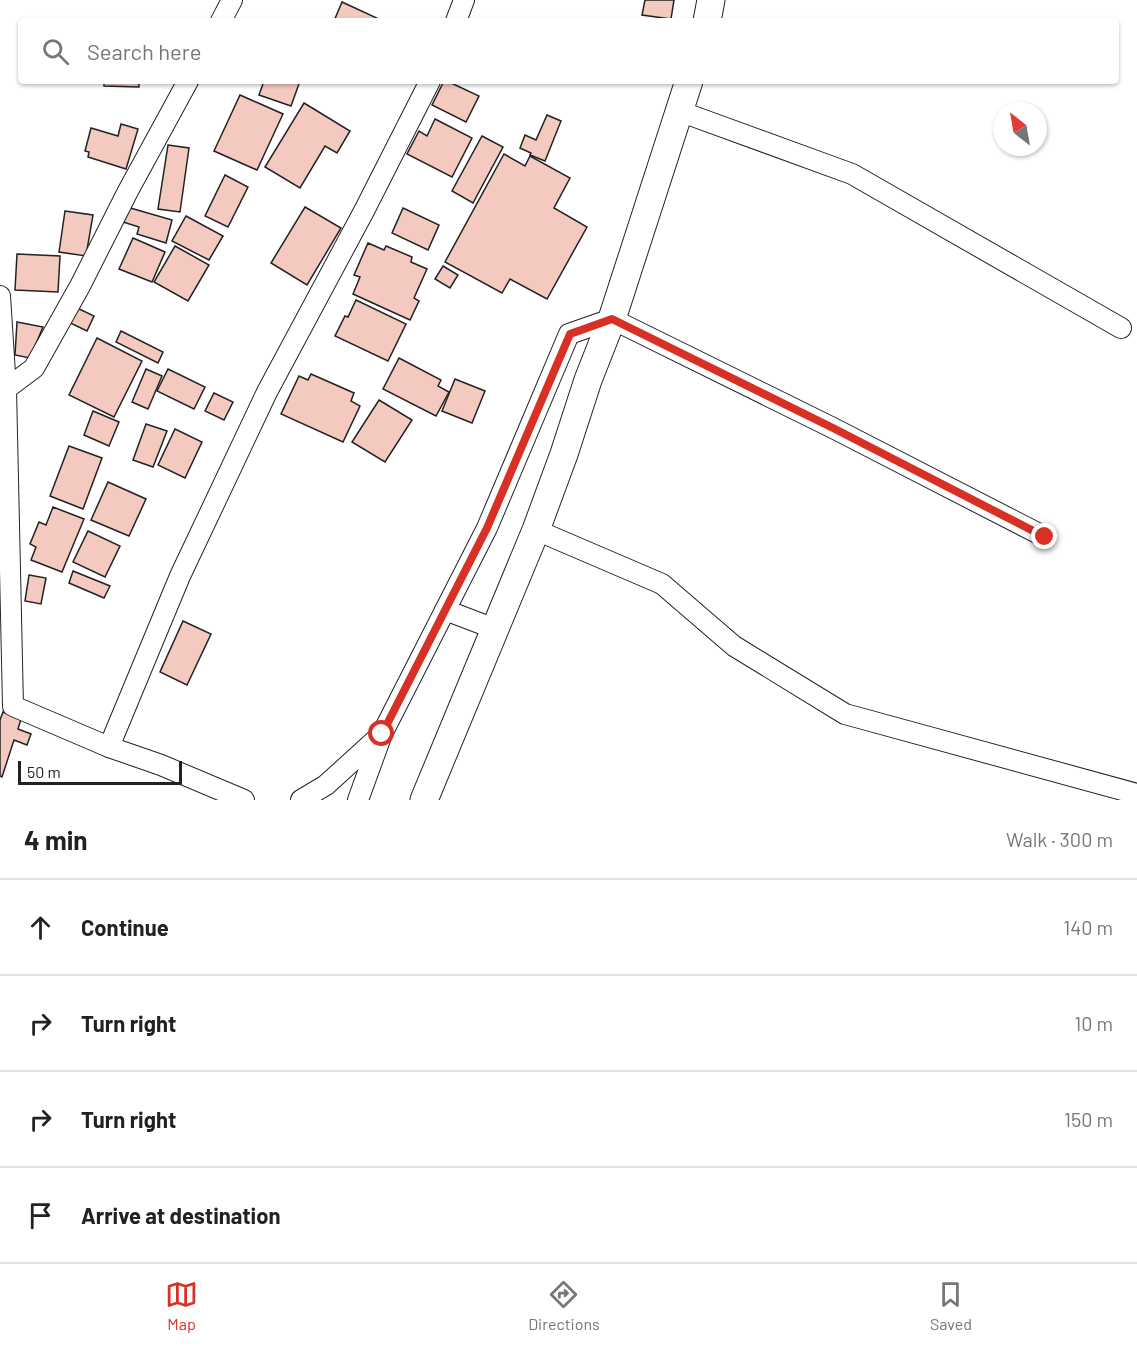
<!DOCTYPE html>
<meta charset="utf-8">
<style>
body{margin:0;font-family:Barlow,sans-serif;background:#f6f6f6;color:#222}
.compass{position:absolute;left:993px;top:102px;width:54px;height:54px;border-radius:50%;background:#fff;box-shadow:0 2px 4px #0004;rotate:329deg}
.scale{position:absolute;left:18px;bottom:15px;width:164px;box-sizing:border-box;padding-left:6px;border:3px solid #222;border-top:0;font-size:16px;line-height:21px;white-space:nowrap;color:#222;-webkit-text-stroke:4px #fff;paint-order:stroke}
.stop{position:absolute;width:18px;height:18px;margin:-14px;border:4px solid #d93025;border-radius:50%;background:#fff}
.stop.end{background:#d93025;border-color:#fff;box-shadow:0 2px 6px #0008}
.list{margin:0;padding:0;list-style:none}
h2{display:flex;justify-content:space-between;align-items:center;height:78px;margin:0;padding:0 24px;font-size:26px}
h2 small{font-size:20px;font-weight:400;color:#767676}
.list li{display:grid;grid-template-columns:39px 1fr auto;gap:18px;align-items:center;box-sizing:border-box;height:96px;padding:0 24px;border-top:2px solid #e0e0e0}
.list b{display:block;font-size:22px;white-space:nowrap}
.list em{font-size:20px;font-style:normal;color:#767676}
.icon{flex:none;width:33px;height:33px;fill:none;stroke:currentColor;stroke-width:2;stroke-linecap:round;stroke-linejoin:round}
.map{position:relative;flex:none;width:1137px;height:800px;overflow:hidden}
.search{position:absolute;background:#fff;box-shadow:0 2px 4px #0004;left:18px;right:18px;top:18px;height:66px;display:flex;align-items:center;gap:15px;box-sizing:border-box;padding:0 21px;border-radius:6px;color:#767676;font-size:22px}
.sheet{height:462px;background:#fff}
nav{display:flex;justify-content:space-around;align-items:center;box-sizing:border-box;height:84px;border-top:2px solid #e0e0e0;background:#fff;font-size:16px;color:#767676}
nav a{display:grid;justify-items:center;gap:3px}
nav .on{color:#d93025}
.map>svg:first-child{display:block}
.building{fill:#f3c9c0;stroke:#222;stroke-width:1.5}
.lines{fill:none;stroke-linecap:round;stroke-linejoin:round}
.minor-casing{stroke:#222;stroke-width:22}
.secondary-casing{stroke:#222;stroke-width:29}
.minor{stroke:#fff;stroke-width:20}
.secondary{stroke:#fff;stroke-width:27}
.route{stroke:#d93025;stroke-width:8}
</style>
<div class="map">
<svg width="1137" height="800" viewBox="0 0 1137 800">
<rect width="100%" height="100%" fill="#fff"/>
<!-- building -->
<g class="building">
<polygon points="645,0 674,0 671,19 642,15"/>
<polygon points="342,2 379,19 378,21 334,21"/>
<polygon points="104,81 139,81 139,87 104,86"/>
<polygon points="264,81 300,81 291,106 259,95"/>
<polygon points="444,81 447,81 479,96 466,122 432,105"/>
<polygon points="240,95 283,114 257,170 214,151"/>
<polygon points="304,103 350,131 337,153 325,146 300,188 265,167"/>
<polygon points="547,115 561,121 545,161 530,155 531,153 520,148 525,135 536,140"/>
<polygon points="435,119 472,138 452,177 407,154 419,131 427,136"/>
<polygon points="121,124 138,129 126,169 88,157 89,152 85,151 91,128 118,136"/>
<polygon points="482,136 503,147 473,203 452,191"/>
<polygon points="168,145 189,148 180,212 158,209"/>
<polygon points="504,154 525,166 530,156 570,178 554,208 587,227 547,299 510,279 502,293 445,262"/>
<polygon points="225,175 248,187 228,227 205,216"/>
<polygon points="127,207 172,220 166,243 137,234 139,227 123,222"/>
<polygon points="305,207 341,228 307,285 271,263"/>
<polygon points="403,208 439,225 428,250 392,233"/>
<polygon points="65,211 93,215 86,256 59,252"/>
<polygon points="186,216 223,236 209,260 172,241"/>
<polygon points="133,238 165,252 152,282 119,269"/>
<polygon points="368,243 384,250 386,246 412,257 411,262 427,269 414,298 419,301 410,320 353,294 360,277 354,275"/>
<polygon points="175,246 209,265 188,301 154,282"/>
<polygon points="17,254 60,256 58,292 15,290"/>
<polygon points="443,266 458,275 450,288 435,279"/>
<polygon points="356,300 406,324 388,361 335,336 345,316 348,317"/>
<polygon points="71,305 94,316 87,331 64,320"/>
<polygon points="17,322 43,327 30,358 15,355"/>
<polygon points="121,331 163,352 158,363 116,342"/>
<polygon points="97,338 142,361 114,417 69,395"/>
<polygon points="399,358 441,380 438,386 449,392 436,416 383,389"/>
<polygon points="146,369 162,376 148,409 132,402"/>
<polygon points="168,369 205,387 194,409 157,391"/>
<polygon points="311,374 354,393 351,401 360,406 343,442 281,414 299,376 308,380"/>
<polygon points="455,379 485,391 472,423 442,411"/>
<polygon points="214,393 233,402 224,420 205,411"/>
<polygon points="379,400 412,420 385,462 352,442"/>
<polygon points="93,411 119,422 109,446 84,435"/>
<polygon points="146,424 167,431 153,467 133,460"/>
<polygon points="175,429 202,442 185,478 158,465"/>
<polygon points="69,446 102,458 83,509 50,496"/>
<polygon points="108,482 146,499 129,536 91,520"/>
<polygon points="53,507 84,519 62,572 31,560 36,547 30,544 39,522 46,525"/>
<polygon points="88,531 120,546 105,577 73,562"/>
<polygon points="73,571 110,586 104,598 69,583"/>
<polygon points="29,575 46,578 41,604 25,601"/>
<polygon points="183,621 211,634 187,685 160,672"/>
<polygon points="3,712 21,719 18,729 31,734 27,745 14,740 2,777 0,776 0,720"/>
</g>
<g class="lines">
<defs>
<g id="minor">
<polyline points="221,21 232,0"/>
<polyline points="456,21 464,0"/>
<polyline points="679,111 852,174 1121,328"/>
<polyline points="0,296 6,389 13,706 109,747 161,765 244,800"/>
<polyline points="0,388 6,389 34,368 80,286 128,191 188,81"/>
<polyline points="536,530 662,584 734,646 845,714 1137,794"/>
<polyline points="445,610 495,629"/>
<polyline points="109,747 180,576 267,392 364,211 430,81"/>
<polyline points="301,800 326,785 380,736"/>
<polyline points="358,800 382,734 487,528 569,334 612,319 833,428 1045,537"/>
</g>
<g id="secondary">
<polyline points="707,21 711,0"/>
<polyline points="424,800 536,530 564,454 588,380 612,319 689,81"/>
</g>
</defs>
<!-- minor casing -->
<use href="#minor" class="minor-casing"/>
<!-- secondary casing -->
<use href="#secondary" class="secondary-casing"/>
<!-- minor -->
<use href="#minor" class="minor"/>
<!-- secondary -->
<use href="#secondary" class="secondary"/>
</g>
<g class="lines">
<!-- route -->
<polyline class="route" points="382,734 487,528 570,334 612,319 833,428 1045,537"/>
</g>
</svg>
<svg class="compass" viewBox="-18 -18 36 36"><path d="M0-13l5 13h-10z" fill="#e53935"/><path d="M0 13l5-13h-10z" fill="#767676"/></svg>
<div class="scale">50 m</div>
<div class="stop" style="left:382px;top:734px"></div>
<div class="stop end" style="left:1045px;top:537px"></div>
<div class="search"><svg class="icon" aria-label="search" viewBox="0 0 24 24"><circle cx="10" cy="10" r="6"/><path d="M15 15l6 6"/></svg>Search here</div>
</div>
<section class="sheet">
<h2>4 min<small>Walk · 300 m</small></h2>
<ul class="list">
<li><svg class="icon" aria-label="ahead" viewBox="0 0 24 24"><path d="M12 20V5M6 11l6-6 6 6"/></svg><div><b>Continue</b></div><em>140 m</em></li>
<li><svg class="icon" aria-label="right" viewBox="0 0 24 24"><path d="M7 20v-9h11M14 6l5 5-5 5"/></svg><div><b>Turn right</b></div><em>10 m</em></li>
<li><svg class="icon" aria-label="right" viewBox="0 0 24 24"><path d="M7 20v-9h11M14 6l5 5-5 5"/></svg><div><b>Turn right</b></div><em>150 m</em></li>
<li><svg class="icon" aria-label="arrive" viewBox="0 0 24 24"><path d="M6 21V4h12l-3 4 3 4H6"/></svg><div><b>Arrive at destination</b></div></li>
</ul>
</section>
<nav>
<a class="on"><svg class="icon" aria-label="map" viewBox="0 0 24 24"><path d="M3 6l6-2 6 2 6-2v14l-6 2-6-2-6 2zM9 4v14M15 6v14"/></svg>Map</a>
<a><svg class="icon" aria-label="directions" viewBox="0 0 24 24"><path d="M12 3l9 9-9 9-9-9zM9 14v-3h6M13 9l2 2-2 2"/></svg>Directions</a>
<a><svg class="icon" aria-label="saved" viewBox="0 0 24 24"><path d="M7 4h10v16l-5-4-5 4z"/></svg>Saved</a>
</nav>
